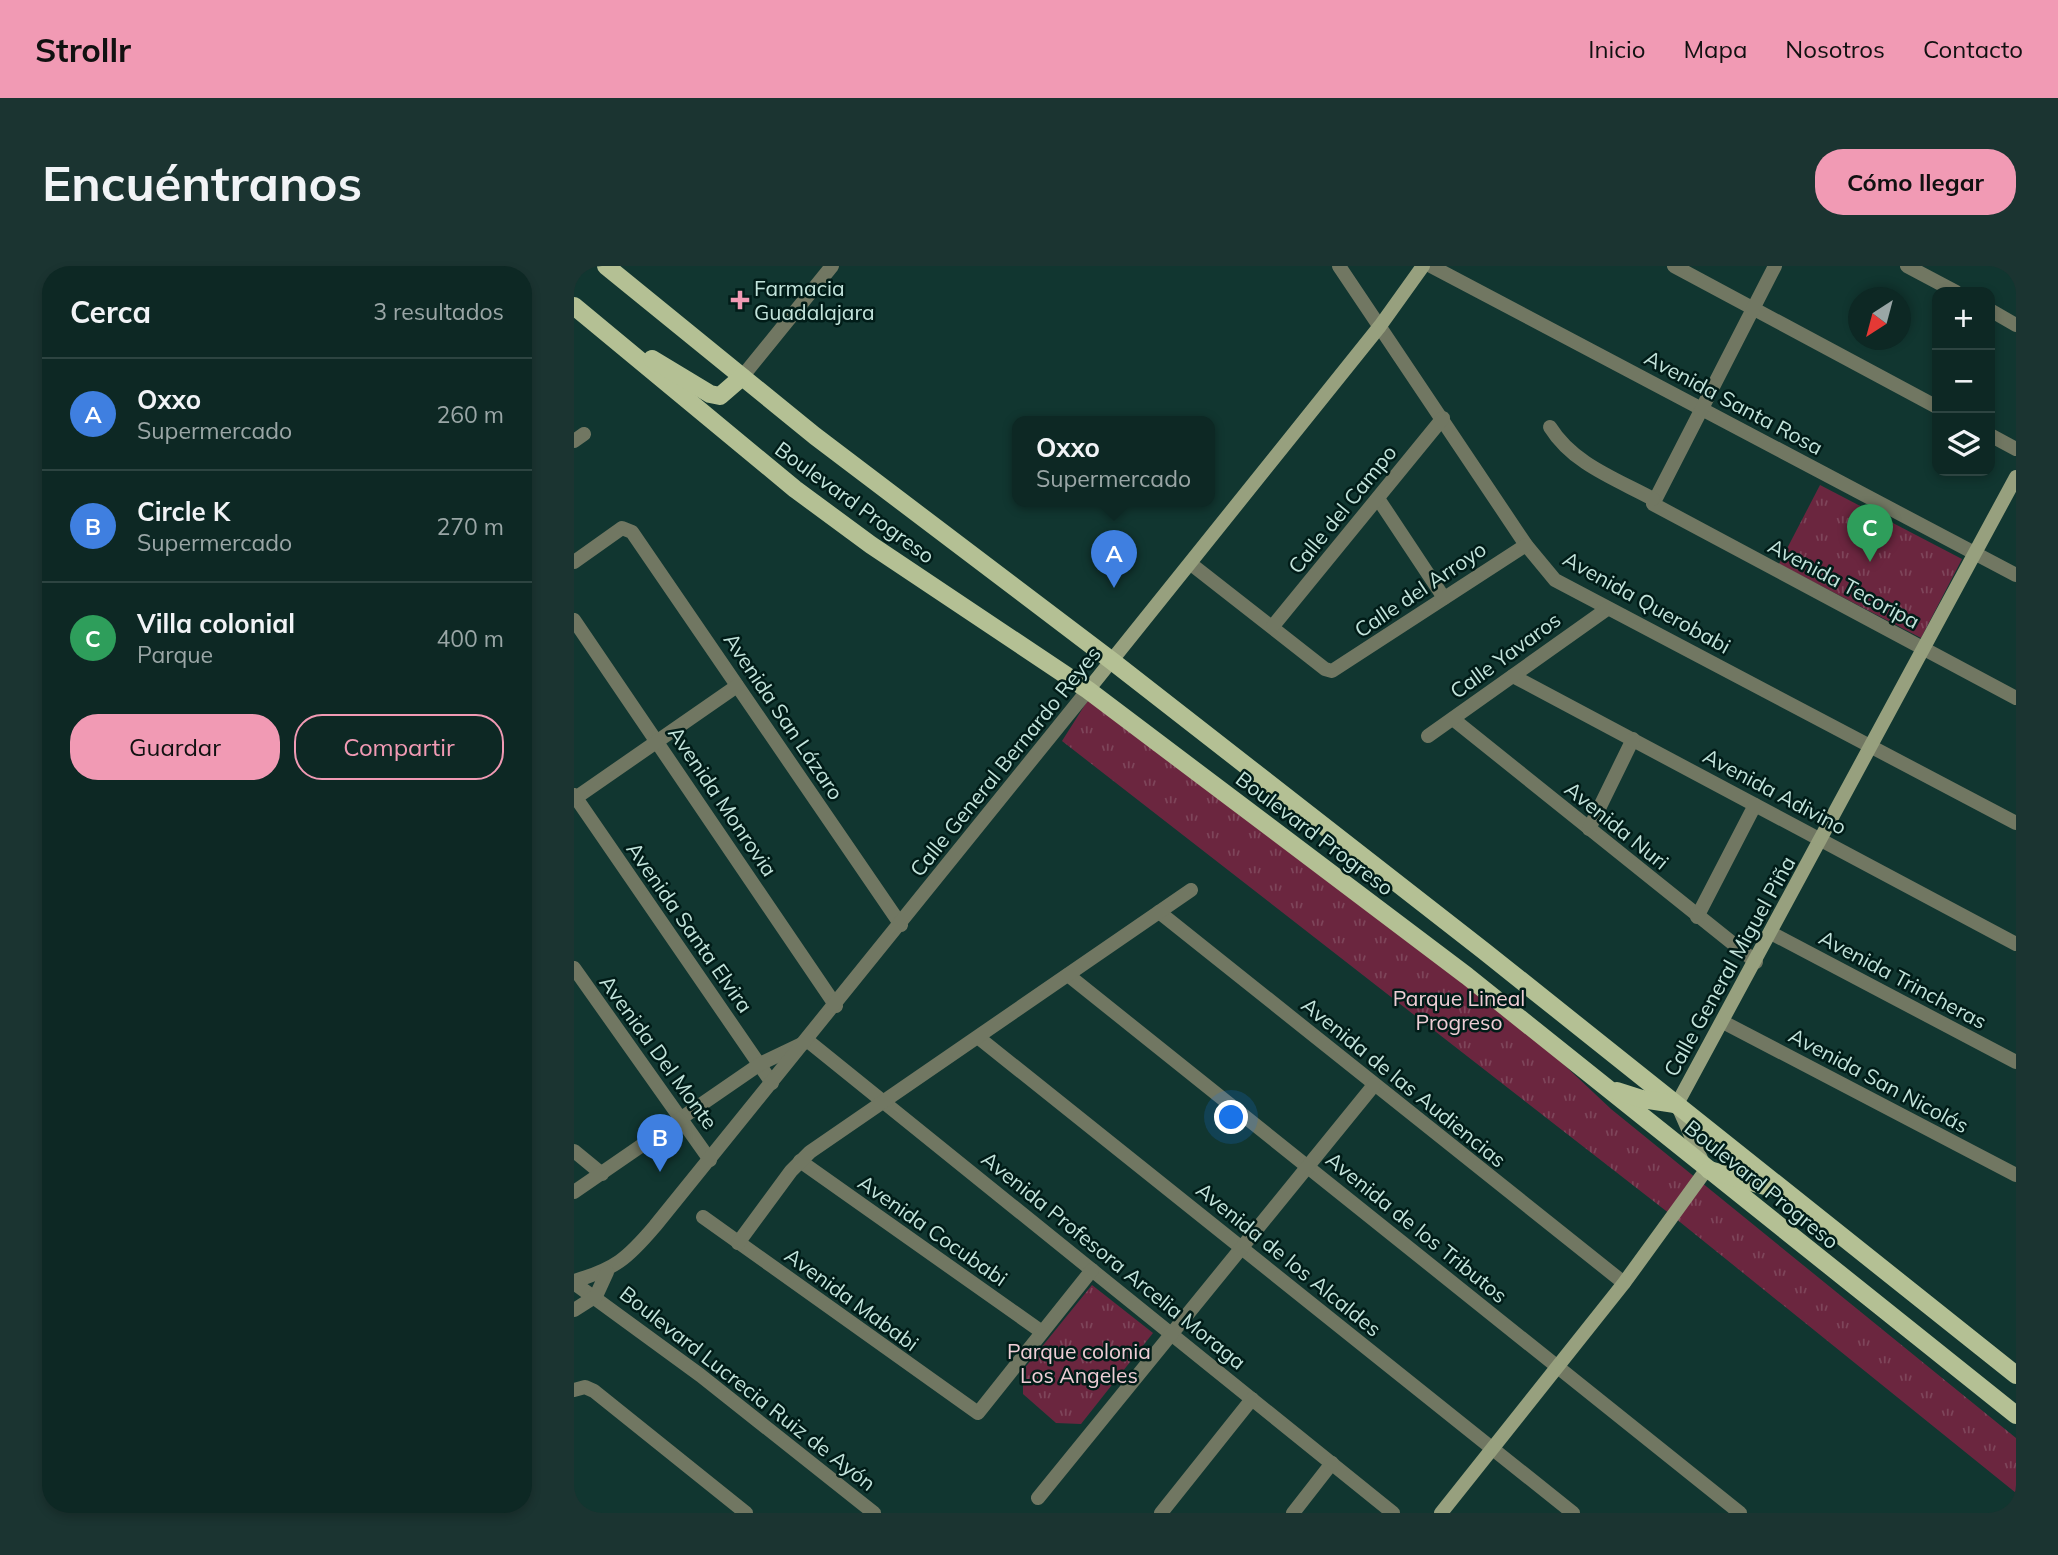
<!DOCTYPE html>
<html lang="es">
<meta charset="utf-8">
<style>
body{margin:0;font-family:Mulish,sans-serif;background:#1b3431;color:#f1f3f6}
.controls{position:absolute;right:21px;top:21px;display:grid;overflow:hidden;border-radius:14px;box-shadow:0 4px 10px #0003}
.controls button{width:63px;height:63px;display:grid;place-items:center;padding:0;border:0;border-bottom:2px solid #2d4441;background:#0d2824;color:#f1f3f6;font:35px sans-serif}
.compass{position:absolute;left:1274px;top:21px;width:63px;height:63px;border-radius:50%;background:#0d2824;box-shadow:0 4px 10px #0003;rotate:216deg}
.you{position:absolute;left:658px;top:852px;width:24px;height:24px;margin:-18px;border:5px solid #fff;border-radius:50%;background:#1a73e8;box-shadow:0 0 0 10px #1a73e833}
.badge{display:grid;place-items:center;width:46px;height:46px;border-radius:50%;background:#f19ab4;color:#fff;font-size:23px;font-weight:700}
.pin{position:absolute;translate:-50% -58px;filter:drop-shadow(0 2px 4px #0008)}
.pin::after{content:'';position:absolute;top:37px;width:24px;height:21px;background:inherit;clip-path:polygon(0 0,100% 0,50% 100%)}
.popup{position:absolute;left:438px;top:150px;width:203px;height:91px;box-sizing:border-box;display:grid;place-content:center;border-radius:14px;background:#0d2824;filter:drop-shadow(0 2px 5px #0005);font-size:23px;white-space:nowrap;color:#9aa6a6}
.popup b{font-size:26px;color:#f1f3f6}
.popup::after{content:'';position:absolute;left:50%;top:100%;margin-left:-14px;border:14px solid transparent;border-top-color:#0d2824}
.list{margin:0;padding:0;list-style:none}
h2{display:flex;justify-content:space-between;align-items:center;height:91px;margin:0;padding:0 28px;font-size:30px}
h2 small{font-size:23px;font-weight:400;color:#9aa6a6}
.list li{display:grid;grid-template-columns:46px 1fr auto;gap:21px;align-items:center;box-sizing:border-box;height:112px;padding:0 28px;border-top:2px solid #2d4441}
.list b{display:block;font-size:26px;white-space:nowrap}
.list p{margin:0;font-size:23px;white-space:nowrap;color:#9aa6a6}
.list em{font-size:23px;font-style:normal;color:#9aa6a6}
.actions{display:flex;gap:14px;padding:21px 28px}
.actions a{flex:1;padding:16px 0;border:2px solid #f19ab4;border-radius:28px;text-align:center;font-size:24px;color:#f19ab4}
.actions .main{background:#f19ab4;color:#111}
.icon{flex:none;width:38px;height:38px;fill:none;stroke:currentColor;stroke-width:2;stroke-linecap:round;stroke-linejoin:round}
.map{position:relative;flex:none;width:1442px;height:1247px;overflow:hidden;border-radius:28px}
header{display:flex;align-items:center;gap:42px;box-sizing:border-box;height:98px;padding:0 35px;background:#f19ab4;color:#111}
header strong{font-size:33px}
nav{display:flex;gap:38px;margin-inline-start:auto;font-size:24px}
.intro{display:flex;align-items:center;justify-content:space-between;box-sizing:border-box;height:168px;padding:0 42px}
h1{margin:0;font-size:49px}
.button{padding:18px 32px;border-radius:28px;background:#f19ab4;color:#111;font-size:24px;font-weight:700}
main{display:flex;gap:42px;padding:0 42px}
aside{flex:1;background:#0d2824;border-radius:28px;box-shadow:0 4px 10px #0003}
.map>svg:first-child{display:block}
.park{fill:url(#park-tufts)}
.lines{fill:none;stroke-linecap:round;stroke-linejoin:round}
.street{stroke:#717762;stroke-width:14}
.secondary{stroke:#97a07e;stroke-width:14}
.primary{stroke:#b4c094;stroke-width:18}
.poi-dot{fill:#f19ab4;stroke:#011c18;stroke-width:2.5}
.labels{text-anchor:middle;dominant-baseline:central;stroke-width:5;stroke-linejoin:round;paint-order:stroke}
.poi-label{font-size:21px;fill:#c3e4dc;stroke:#011c18;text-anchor:start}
.street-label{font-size:21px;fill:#c3e4dc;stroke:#011c18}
.park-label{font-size:21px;fill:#efced6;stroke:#011c18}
</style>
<header>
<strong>Strollr</strong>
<nav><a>Inicio</a><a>Mapa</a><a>Nosotros</a><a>Contacto</a></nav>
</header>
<div class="intro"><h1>Encuéntranos</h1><a class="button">Cómo llegar</a></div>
<main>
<aside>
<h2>Cerca<small>3 resultados</small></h2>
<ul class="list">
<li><span class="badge" style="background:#3f7fe0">A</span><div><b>Oxxo</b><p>Supermercado</p></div><em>260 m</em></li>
<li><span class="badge" style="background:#3f7fe0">B</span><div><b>Circle K</b><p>Supermercado</p></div><em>270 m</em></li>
<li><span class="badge" style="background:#2e9e5b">C</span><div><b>Villa colonial</b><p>Parque</p></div><em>400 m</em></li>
</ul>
<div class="actions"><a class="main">Guardar</a><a>Compartir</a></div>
</aside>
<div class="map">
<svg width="1442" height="1247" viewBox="0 0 1442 1247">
<defs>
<pattern id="park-tufts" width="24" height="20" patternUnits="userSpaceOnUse" patternTransform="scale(1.75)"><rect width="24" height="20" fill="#6b263f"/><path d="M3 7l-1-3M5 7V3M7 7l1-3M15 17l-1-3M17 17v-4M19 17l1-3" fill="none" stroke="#7e455a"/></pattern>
</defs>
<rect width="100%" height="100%" fill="#113630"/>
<!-- park -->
<g class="park">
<polygon points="1246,219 1388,293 1347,372 1205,298"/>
<polygon points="514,434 913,726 1037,843 1442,1172 1442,1227 1096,948 488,475"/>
<polygon points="518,1019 579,1067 507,1158 482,1157 449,1128 449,1104"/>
</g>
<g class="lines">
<!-- street -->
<g class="street">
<polyline points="765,0 952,279 981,314 1442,557"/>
<polyline points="857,0 1442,309"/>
<polyline points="1100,0 1363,141"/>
<polyline points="1201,0 1079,238 1442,432"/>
<polyline points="1333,0 1382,26"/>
<polyline points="1416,44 1442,59"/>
<polyline points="168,111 258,0"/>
<path d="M 976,161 C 999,198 1042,213 1079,233"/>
<polyline points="1416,169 1442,183"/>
<polyline points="0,175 10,168"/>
<polyline points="805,234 870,332"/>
<polyline points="0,296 48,262 58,266 327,659"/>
<polyline points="617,298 751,403 758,405 952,279"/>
<polyline points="0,354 262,740"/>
<polyline points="699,360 869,152"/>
<polyline points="939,410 1442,678"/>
<polyline points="879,453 1182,696"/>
<polyline points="854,470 1033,343"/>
<polyline points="0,529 198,817"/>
<polyline points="0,533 163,420"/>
<polyline points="1015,563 1059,473"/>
<polyline points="585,646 1050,1017"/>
<polyline points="1123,651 1181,539"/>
<polyline points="1197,667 1442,796"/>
<polyline points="0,702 136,894"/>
<polyline points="494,709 1166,1247"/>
<polyline points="1149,756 1442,909"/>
<polyline points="405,772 999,1247"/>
<polyline points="0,885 28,908"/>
<polyline points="226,895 468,1066"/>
<polyline points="0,926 186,798 234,775 819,1247"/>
<polyline points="129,951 404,1147 518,1004"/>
<polyline points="164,977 217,905 236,886 617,624"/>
<path d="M 0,1015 C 41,1003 53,993 81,960 L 514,424"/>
<polyline points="0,1017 126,1109 300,1247"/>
<polyline points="0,1044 22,1030 33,1006"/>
<polyline points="0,1124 11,1121 20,1125 172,1247"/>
<polyline points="464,1232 800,819"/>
<polyline points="587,1247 678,1133"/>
<polyline points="719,1247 758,1197"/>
</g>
<!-- secondary -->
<g class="secondary">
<polyline points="514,424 806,60 849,0"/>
<polyline points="867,1247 1050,1017 1132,904 1103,838 1442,211"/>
</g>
<!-- primary -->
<g class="primary">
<polyline points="32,0 241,170 538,395 910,685 1442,1109"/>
<polyline points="0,40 221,223 297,279 514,424 893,710 1442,1149"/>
<polyline points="78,93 136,128 146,130 168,111"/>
<polyline points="1043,825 1068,833 1101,838"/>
<polyline points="1135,904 1202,923"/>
</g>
</g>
<!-- markers -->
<path class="poi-dot" d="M162.5 23.5h7v7h7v7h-7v7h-7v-7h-7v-7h7z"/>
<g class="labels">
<!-- poi labels -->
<g class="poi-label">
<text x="180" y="22">Farmacia<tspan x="180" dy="24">Guadalajara</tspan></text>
</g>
<!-- street labels -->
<g class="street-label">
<text transform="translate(1160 136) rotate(28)">Avenida Santa Rosa</text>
<text transform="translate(281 236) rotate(36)">Boulevard Progreso</text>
<text transform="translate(768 243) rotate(-51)">Calle del Campo</text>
<text transform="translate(1270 317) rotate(28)">Avenida Tecoripa</text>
<text transform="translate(846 323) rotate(-34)">Calle del Arroyo</text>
<text transform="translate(1073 336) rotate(29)">Avenida Querobabi</text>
<text transform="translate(931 389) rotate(-36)">Calle Yavaros</text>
<text transform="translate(210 450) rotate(56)">Avenida San Lázaro</text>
<text transform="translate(431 495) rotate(-51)">Calle General Bernardo Reyes</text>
<text transform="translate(1201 525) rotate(28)">Avenida Adivino</text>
<text transform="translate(149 535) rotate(56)">Avenida Monrovia</text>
<text transform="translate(1043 559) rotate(39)">Avenida Nuri</text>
<text transform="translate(741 567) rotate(37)">Boulevard Progreso</text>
<text transform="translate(116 661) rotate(55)">Avenida Santa Elvira</text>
<text transform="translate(1155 700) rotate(-61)">Calle General Miguel Piña</text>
<text transform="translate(1329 713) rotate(28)">Avenida Trincheras</text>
<text transform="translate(85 786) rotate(54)">Avenida Del Monte</text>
<text transform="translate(1305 814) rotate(28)">Avenida San Nicolás</text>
<text transform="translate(830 816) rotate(39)">Avenida de las Audiencias</text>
<text transform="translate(1188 918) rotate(39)">Boulevard Progreso</text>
<text transform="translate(843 961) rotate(39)">Avenida de los Tributos</text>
<text transform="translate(359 964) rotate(35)">Avenida Cocubabi</text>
<text transform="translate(715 993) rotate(39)">Avenida de los Alcaldes</text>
<text transform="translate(540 994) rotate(39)">Avenida Profesora Arcelia Moraga</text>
<text transform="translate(278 1033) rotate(36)">Avenida Mababi</text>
<text transform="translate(174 1122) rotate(38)">Boulevard Lucrecia Ruiz de Ayón</text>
</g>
<!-- park labels -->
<g class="park-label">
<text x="885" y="732">Parque Lineal<tspan x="885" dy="24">Progreso</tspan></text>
<text x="505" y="1085">Parque colonia<tspan x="505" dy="24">Los Angeles</tspan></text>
</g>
</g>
</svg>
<div class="controls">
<button>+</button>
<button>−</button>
<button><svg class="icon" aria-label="layers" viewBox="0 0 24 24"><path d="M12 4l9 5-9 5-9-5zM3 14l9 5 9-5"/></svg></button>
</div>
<svg class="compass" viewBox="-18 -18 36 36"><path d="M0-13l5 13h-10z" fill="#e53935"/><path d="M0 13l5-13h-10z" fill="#9aa6a6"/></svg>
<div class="you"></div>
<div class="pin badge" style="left:540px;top:322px;background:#3f7fe0">A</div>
<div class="popup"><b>Oxxo</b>Supermercado</div>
<div class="pin badge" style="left:86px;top:906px;background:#3f7fe0">B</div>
<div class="pin badge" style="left:1296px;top:296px;background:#2e9e5b">C</div>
</div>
</main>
